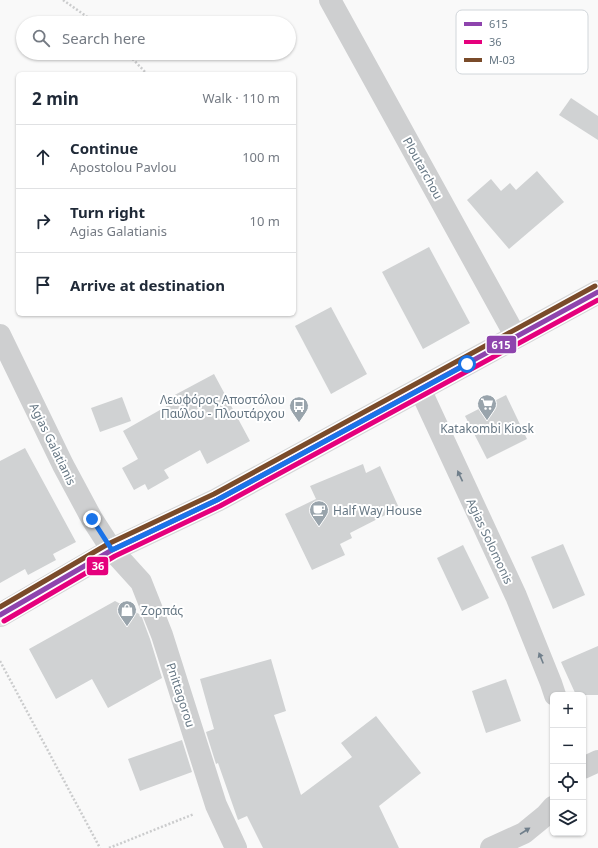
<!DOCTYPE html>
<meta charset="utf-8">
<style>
body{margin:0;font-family:"Noto Sans",sans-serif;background:#f6f6f7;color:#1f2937}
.controls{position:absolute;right:12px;bottom:12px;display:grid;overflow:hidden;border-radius:6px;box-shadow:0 1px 3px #0004}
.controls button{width:36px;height:36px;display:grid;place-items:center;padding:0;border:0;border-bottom:1px solid #e0e1e3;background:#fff;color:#1f2937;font:20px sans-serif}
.stop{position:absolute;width:12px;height:12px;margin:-9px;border:3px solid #1a73e8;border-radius:50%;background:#fff}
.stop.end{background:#1a73e8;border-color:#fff;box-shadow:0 1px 4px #0008}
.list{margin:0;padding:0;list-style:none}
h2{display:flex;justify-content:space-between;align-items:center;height:52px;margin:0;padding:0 16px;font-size:17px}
h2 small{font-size:13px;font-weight:400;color:#747a83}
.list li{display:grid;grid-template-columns:26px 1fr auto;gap:12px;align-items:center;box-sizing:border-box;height:64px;padding:0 16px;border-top:1px solid #e0e1e3}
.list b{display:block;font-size:15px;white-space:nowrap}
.list p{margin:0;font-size:13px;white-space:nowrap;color:#747a83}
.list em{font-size:13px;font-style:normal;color:#747a83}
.icon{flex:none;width:22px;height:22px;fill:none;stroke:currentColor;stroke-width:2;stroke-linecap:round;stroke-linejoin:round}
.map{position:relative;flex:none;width:598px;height:848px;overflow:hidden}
.search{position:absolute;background:#fff;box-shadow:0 1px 3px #0004;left:16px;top:16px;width:280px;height:44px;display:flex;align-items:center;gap:10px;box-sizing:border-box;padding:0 14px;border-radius:22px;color:#747a83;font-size:15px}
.panel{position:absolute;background:#fff;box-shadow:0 1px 3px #0004;left:16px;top:72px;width:280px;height:244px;border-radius:6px}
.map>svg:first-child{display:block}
.building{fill:#d0d2d3}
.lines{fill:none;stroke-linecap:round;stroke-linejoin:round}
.secondary-casing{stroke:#d5d6d7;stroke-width:24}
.path{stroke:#cbcccd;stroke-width:2.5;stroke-dasharray:2 2;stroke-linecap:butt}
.street{stroke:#cecfd0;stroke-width:22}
.secondary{stroke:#e1e2e2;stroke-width:22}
.bus-1-casing{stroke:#fff;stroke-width:8}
.bus-2-casing{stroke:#fff;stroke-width:8}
.bus-3-casing{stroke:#fff;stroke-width:8}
.bus-1{stroke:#8e44ad;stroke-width:5}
.bus-2{stroke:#e5007d;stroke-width:5}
.bus-3{stroke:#7a4b2a;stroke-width:5}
.oneway{fill:#707f8b}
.route{stroke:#1a73e8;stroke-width:5}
.labels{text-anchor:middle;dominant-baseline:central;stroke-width:4;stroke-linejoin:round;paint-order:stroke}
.street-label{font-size:12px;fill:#657683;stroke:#fff}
.poi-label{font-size:12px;fill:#657683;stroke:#fff;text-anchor:start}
.key{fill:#fff;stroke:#d1d6da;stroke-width:1}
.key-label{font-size:11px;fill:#657683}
.line-badge{stroke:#fff;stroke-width:1.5}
.badge-label{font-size:11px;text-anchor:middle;font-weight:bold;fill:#fff}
</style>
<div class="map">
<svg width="598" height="848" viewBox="0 0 598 848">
<rect width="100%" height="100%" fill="#f9f9f9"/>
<!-- building -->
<g class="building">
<polygon points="571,98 598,116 598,140 559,115"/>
<polygon points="537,171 564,202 509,249 467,200 491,179 501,191 510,183 516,190"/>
<polygon points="429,247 470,323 423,349 382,272"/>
<polygon points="331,307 367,374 331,394 295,326"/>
<polygon points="214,374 250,441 207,464 200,450 164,470 169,478 148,490 145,484 134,490 122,468 138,459 123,431 174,402 171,397"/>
<polygon points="506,395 527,439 487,459 465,416"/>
<polygon points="122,397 131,421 100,432 91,408"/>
<polygon points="25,448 76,542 53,554 56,560 28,575 25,569 0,583 0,461"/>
<polygon points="363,464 366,473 380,466 399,508 350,533 352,538 340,544 345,555 312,570 285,514 316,499 310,486"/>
<polygon points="563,544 585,595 553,609 531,557"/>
<polygon points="463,545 489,598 462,611 437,558"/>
<polygon points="115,601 141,615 150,639 162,678 108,708 92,679 56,699 29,649"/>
<polygon points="598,646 598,695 576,695 561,662"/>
<polygon points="271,659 286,711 274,715 301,795 352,757 341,743 376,716 421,773 379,806 399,848 263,848 247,816 238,820 218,763 216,764 206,732 214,729 200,679"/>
<polygon points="506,679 521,721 486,733 472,691"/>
<polygon points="182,740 192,772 140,791 128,759"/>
</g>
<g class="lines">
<defs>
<polyline id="secondary" points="0,615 112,550 217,500 598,292"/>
</defs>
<!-- secondary casing -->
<use href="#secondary" class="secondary-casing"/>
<!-- path -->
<g class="path">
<polyline points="63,0 96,23"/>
<polyline points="127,53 147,74"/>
<polyline points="0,661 100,848"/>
<polyline points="109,848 194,814"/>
</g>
<!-- street -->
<g class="street">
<polyline points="330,0 516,337"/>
<polyline points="0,335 63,465 92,519 112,550 141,582 162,635 216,805 236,848"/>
<polyline points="420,389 516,596 551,683 555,695"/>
<polyline points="583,768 598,761"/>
<polyline points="491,848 524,833 546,815 553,807"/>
</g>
<!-- secondary -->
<use href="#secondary" class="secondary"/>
<defs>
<polyline id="bus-1" points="0,615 112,550 217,500 598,292"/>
<polyline id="bus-2" points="4,621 115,556 220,506 598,300"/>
<polyline id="bus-3" points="0,607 108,544 214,494 595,286"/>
</defs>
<!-- bus-1 casing -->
<use href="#bus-1" class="bus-1-casing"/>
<!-- bus-2 casing -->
<use href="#bus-2" class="bus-2-casing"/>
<!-- bus-3 casing -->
<use href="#bus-3" class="bus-3-casing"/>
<!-- bus-1 -->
<use href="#bus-1" class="bus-1"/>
<!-- bus-2 -->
<use href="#bus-2" class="bus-2"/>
<!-- bus-3 -->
<use href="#bus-3" class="bus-3"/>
</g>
<!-- one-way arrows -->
<defs><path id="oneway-solid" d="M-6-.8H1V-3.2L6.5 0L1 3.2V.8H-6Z"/></defs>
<g class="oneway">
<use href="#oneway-solid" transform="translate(460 476) rotate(-115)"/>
<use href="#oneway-solid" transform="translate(541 658) rotate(-112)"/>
<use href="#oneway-solid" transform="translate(525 831) rotate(-33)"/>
</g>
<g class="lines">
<!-- route -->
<polyline class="route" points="92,519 112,550 217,500 467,364"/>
</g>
<!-- icons -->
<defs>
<symbol id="supermarket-pin" viewBox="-11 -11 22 30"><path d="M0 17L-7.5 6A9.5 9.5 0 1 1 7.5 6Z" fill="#99a4ac" stroke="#fff"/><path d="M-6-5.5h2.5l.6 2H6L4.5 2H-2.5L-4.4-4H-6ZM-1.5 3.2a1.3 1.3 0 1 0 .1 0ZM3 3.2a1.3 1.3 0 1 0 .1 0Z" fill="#fff"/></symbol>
<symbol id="bus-pin" viewBox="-11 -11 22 30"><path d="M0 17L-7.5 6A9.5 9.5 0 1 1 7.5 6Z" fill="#99a4ac" stroke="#fff"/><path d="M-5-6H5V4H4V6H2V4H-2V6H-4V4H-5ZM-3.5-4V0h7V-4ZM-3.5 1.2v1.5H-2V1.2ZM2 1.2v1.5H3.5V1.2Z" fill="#fff"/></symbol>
<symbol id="cafe-pin" viewBox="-11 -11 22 30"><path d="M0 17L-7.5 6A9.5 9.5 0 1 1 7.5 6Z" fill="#99a4ac" stroke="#fff"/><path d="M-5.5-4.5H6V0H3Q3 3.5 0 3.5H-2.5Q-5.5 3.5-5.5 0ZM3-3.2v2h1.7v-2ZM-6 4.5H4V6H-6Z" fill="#fff"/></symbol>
<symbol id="shop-pin" viewBox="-11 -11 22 30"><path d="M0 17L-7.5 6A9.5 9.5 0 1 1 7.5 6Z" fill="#99a4ac" stroke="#fff"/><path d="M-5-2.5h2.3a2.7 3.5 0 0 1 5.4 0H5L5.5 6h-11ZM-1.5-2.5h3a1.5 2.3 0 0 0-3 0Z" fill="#fff"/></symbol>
</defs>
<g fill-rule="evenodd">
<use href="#supermarket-pin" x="476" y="393" width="22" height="30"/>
<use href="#bus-pin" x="288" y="395" width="22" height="30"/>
<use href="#cafe-pin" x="308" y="499" width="22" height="30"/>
<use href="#shop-pin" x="116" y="599" width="22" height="30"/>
</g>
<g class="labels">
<!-- street labels -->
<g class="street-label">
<text transform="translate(423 168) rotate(61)">Ploutarchou</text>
<text transform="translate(53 444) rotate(64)">Agias Galatianis</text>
<text transform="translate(490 541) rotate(65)">Agias Solomonis</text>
<text transform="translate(181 695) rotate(72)">Pnittagorou</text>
</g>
<!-- poi labels -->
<g class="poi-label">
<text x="285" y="399" text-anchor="end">Λεωφόρος Αποστόλου<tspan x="285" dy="14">Παύλου - Πλουτάρχου</tspan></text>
<text x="487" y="428" text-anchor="middle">Katakombi Kiosk</text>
<text x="333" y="510">Half Way House</text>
<text x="141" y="610">Ζορπάς</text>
</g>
</g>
<!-- legend -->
<rect x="456" y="10" width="132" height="64" rx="6" class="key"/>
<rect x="464" y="22" width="18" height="4" fill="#8e44ad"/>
<rect x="464" y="40" width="18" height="4" fill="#e5007d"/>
<rect x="464" y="58" width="18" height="4" fill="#7a4b2a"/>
<g class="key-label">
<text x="489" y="28">615</text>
<text x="489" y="46">36</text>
<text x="489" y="64">M-03</text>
</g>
<g class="line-badge">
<rect x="486" y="335" width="31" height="19" rx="4" fill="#8e44ad"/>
<rect x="86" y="556" width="23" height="20" rx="4" fill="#e5007d"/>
</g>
<g class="badge-label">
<text x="501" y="349">615</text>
<text x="98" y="570">36</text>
</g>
</svg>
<div class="controls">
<button>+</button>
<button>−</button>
<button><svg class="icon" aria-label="locate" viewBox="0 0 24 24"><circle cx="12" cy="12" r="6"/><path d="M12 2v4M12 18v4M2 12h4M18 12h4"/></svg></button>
<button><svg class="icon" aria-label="layers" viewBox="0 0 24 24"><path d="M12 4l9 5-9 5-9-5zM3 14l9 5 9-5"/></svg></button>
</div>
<div class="stop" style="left:467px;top:364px"></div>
<div class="stop end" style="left:92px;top:519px"></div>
<div class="search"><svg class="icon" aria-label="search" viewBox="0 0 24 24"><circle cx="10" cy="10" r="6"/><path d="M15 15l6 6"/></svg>Search here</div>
<section class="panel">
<h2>2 min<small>Walk · 110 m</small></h2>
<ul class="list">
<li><svg class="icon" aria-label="ahead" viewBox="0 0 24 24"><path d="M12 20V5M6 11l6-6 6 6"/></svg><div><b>Continue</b><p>Apostolou Pavlou</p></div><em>100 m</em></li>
<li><svg class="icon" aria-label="right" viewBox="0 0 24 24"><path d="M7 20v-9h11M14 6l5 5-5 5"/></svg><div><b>Turn right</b><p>Agias Galatianis</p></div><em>10 m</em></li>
<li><svg class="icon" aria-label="arrive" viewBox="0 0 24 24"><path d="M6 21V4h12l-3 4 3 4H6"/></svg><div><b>Arrive at destination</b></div></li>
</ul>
</section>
</div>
